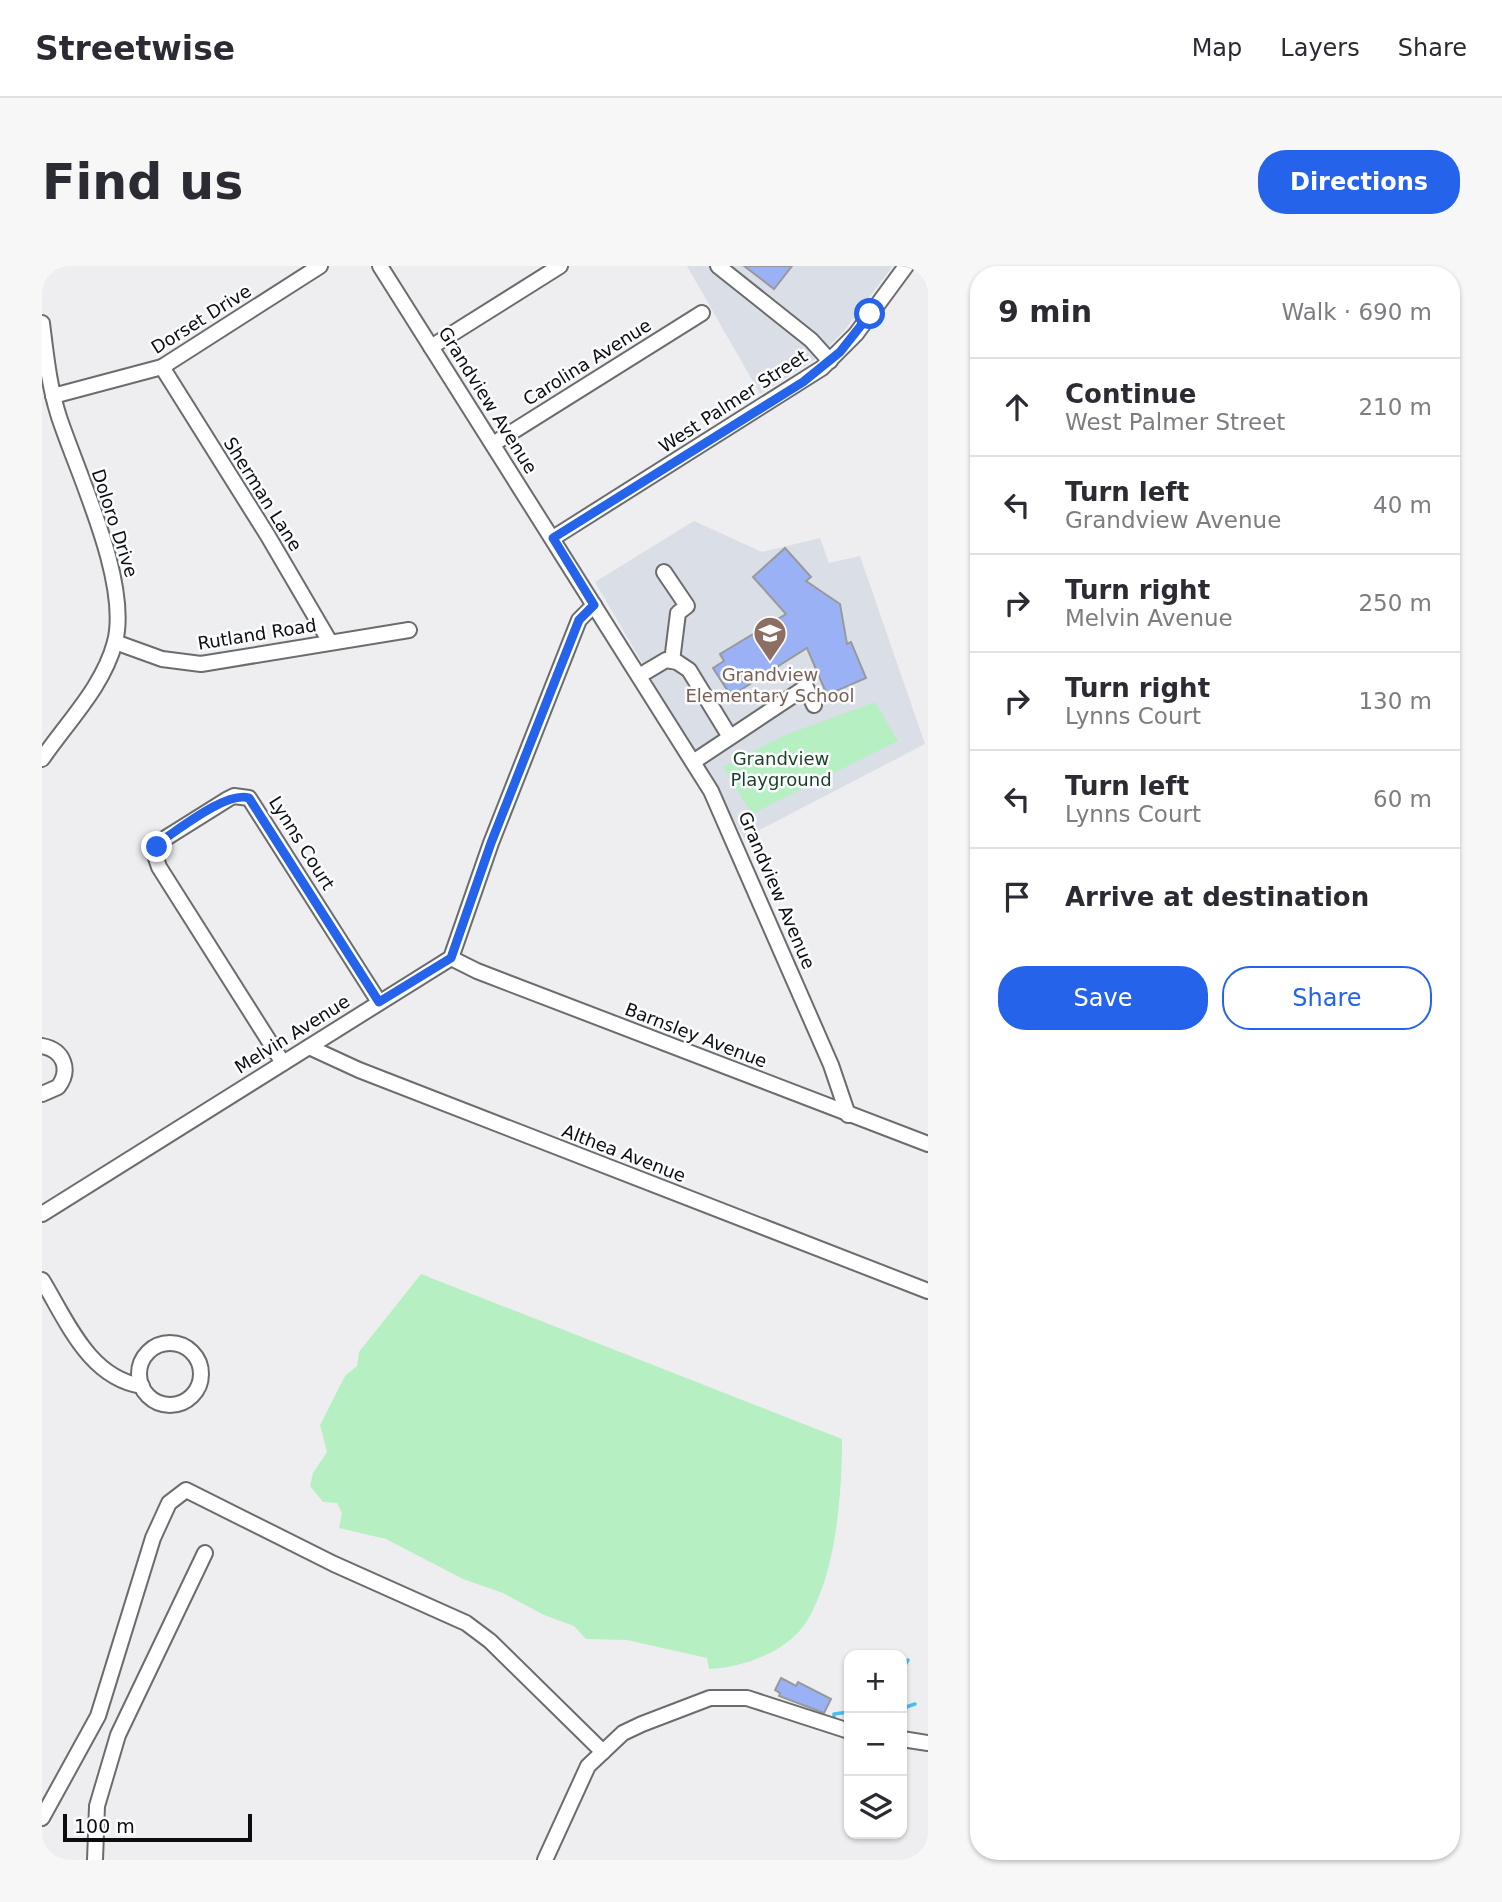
<!DOCTYPE html>
<meta charset="utf-8">
<style>
body{margin:0;font-family:"DejaVu Sans",sans-serif;background:#f7f7f7;color:#2b2b33}
.controls{position:absolute;right:21px;bottom:21px;display:grid;overflow:hidden;border-radius:14px;box-shadow:0 2px 5px #0004}
.controls button{width:63px;height:63px;display:grid;place-items:center;padding:0;border:0;border-bottom:2px solid #e1e1e2;background:#fff;color:#2b2b33;font:35px sans-serif}
.scale{position:absolute;left:21px;bottom:18px;width:189px;box-sizing:border-box;padding-left:7px;border:4px solid #0d0d0d;border-top:0;font-size:19px;line-height:24px;white-space:nowrap;color:#0d0d0d;-webkit-text-stroke:5px #fbfcfe;paint-order:stroke}
.stop{position:absolute;width:21px;height:21px;margin:-16px;border:5px solid #2563eb;border-radius:50%;background:#fff}
.stop.end{background:#2563eb;border-color:#fff;box-shadow:0 2px 7px #0008}
.list{margin:0;padding:0;list-style:none}
h2{display:flex;justify-content:space-between;align-items:center;height:91px;margin:0;padding:0 28px;font-size:30px}
h2 small{font-size:23px;font-weight:400;color:#7c7c81}
.list li{display:grid;grid-template-columns:46px 1fr auto;gap:21px;align-items:center;box-sizing:border-box;height:98px;padding:0 28px;border-top:2px solid #e1e1e2}
.list b{display:block;font-size:26px;white-space:nowrap}
.list p{margin:0;font-size:23px;white-space:nowrap;color:#7c7c81}
.list em{font-size:23px;font-style:normal;color:#7c7c81}
.actions{display:flex;gap:14px;padding:21px 28px}
.actions a{flex:1;padding:16px 0;border:2px solid #2563eb;border-radius:28px;text-align:center;font-size:24px;color:#2563eb}
.actions .main{background:#2563eb;color:#fff}
.icon{flex:none;width:38px;height:38px;fill:none;stroke:currentColor;stroke-width:2;stroke-linecap:round;stroke-linejoin:round}
.map{position:relative;flex:none;width:886px;height:1594px;overflow:hidden;border-radius:28px}
header{display:flex;align-items:center;gap:42px;box-sizing:border-box;height:98px;padding:0 35px;background:#fff;border-bottom:2px solid #e1e1e2}
header strong{font-size:33px}
nav{display:flex;gap:38px;margin-inline-start:auto;font-size:24px}
.intro{display:flex;align-items:center;justify-content:space-between;box-sizing:border-box;height:168px;padding:0 42px}
h1{margin:0;font-size:49px}
.button{padding:18px 32px;border-radius:28px;background:#2563eb;color:#fff;font-size:24px;font-weight:700}
main{display:flex;gap:42px;padding:0 42px}
aside{flex:1;background:#fff;border-radius:28px;box-shadow:0 2px 5px #0004}
.map>svg:first-child{display:block}
.built{fill:#dadee6}
.green{fill:#b6efc2}
.lines{fill:none;stroke-linecap:round;stroke-linejoin:round}
.stream{stroke:#49bff0;stroke-width:3.5}
.building{fill:#9ab2f5;stroke:#98999a;stroke-width:2}
.minor-casing{stroke:#6b6c6d;stroke-width:18}
.minor{stroke:#fff;stroke-width:14}
.route{stroke:#2563eb;stroke-width:9}
.labels{text-anchor:middle;dominant-baseline:central;stroke-width:5;stroke-linejoin:round;paint-order:stroke}
.street-label{font-size:18px;fill:#0d0d0d;stroke:#fbfcfe}
.education-label{font-size:18px;fill:#785e54;stroke:#fbfcfe}
.park-label{font-size:18px;fill:#1b3f26;stroke:#fbfcfe}
</style>
<header>
<strong>Streetwise</strong>
<nav><a>Map</a><a>Layers</a><a>Share</a></nav>
</header>
<div class="intro"><h1>Find us</h1><a class="button">Directions</a></div>
<main>
<div class="map">
<svg width="886" height="1594" viewBox="0 0 886 1594">
<rect width="100%" height="100%" fill="#eeeef0"/>
<!-- built -->
<g class="built">
<polygon points="645,0 851,0 802,65 775,92 718,128"/>
<polygon points="652,255 720,286 778,272 787,297 818,290 883,478 702,572 553,316"/>
</g>
<!-- green -->
<g class="green">
<polygon points="833,436 856,475 710,548 681,501 743,469"/>
<path d="M 379,1008 L 800,1173 C 800,1229 794,1311 763,1358 C 744,1386 700,1402 667,1403 L 665,1392 L 585,1374 L 544,1373 L 532,1360 L 502,1349 L 461,1327 L 421,1313 L 344,1273 L 297,1262 L 300,1247 L 295,1237 L 281,1236 L 268,1220 L 271,1207 L 285,1186 L 278,1159 L 303,1110 L 315,1100 L 317,1086 Z"/>
</g>
<g class="lines">
<!-- stream -->
<g class="stream">
<polyline points="860,1398 863,1399 866,1394"/>
<polyline points="792,1454 792,1448 807,1446"/>
<polyline points="860,1458 864,1441 873,1438"/>
</g>
</g>
<!-- building -->
<g class="building">
<polygon points="702,0 750,0 732,23"/>
<polygon points="743,282 769,311 764,315 798,338 805,378 809,376 824,412 785,429 765,382 689,430 671,402 682,395 678,388 744,348 711,311"/>
<polygon points="739,1412 754,1420 756,1416 789,1433 782,1447 737,1430 738,1427 733,1424"/>
</g>
<g class="lines">
<defs>
<g id="minor">
<polyline points="338,0 669,525 789,799 806,849"/>
<polyline points="676,0 769,74 788,95"/>
<path d="M 0,57 C 4,89 7,120 17,151 C 37,211 88,316 73,376 C 61,421 26,455 0,493"/>
<polyline points="389,81 518,0"/>
<polyline points="120,101 226,270 288,376"/>
<polyline points="11,130 120,101 278,0"/>
<polyline points="451,178 660,47"/>
<polyline points="511,272 780,102 814,68 864,0"/>
<polyline points="622,306 645,340 636,347 630,395"/>
<polyline points="73,376 120,393 159,398 367,364"/>
<polyline points="597,410 624,394 635,396 647,404 688,471"/>
<polyline points="651,496 764,421 772,439"/>
<polyline points="409,692 435,705 886,878"/>
<path d="M 0,780 C 22,784 29,804 16,821 L 0,828"/>
<polyline points="267,781 317,804 886,1025"/>
<polyline points="241,797 117,601 113,589 119,575 186,533 192,530 207,532 337,736"/>
<polyline points="0,948 409,692 449,577 537,354 552,339"/>
<path d="M 0,1014 C 25,1055 47,1112 100,1120"/>
<circle cx="128" cy="1108" r="31"/>
<polyline points="860,1473 886,1477"/>
<polyline points="0,1552 56,1450 111,1272 127,1237 144,1224 292,1298 424,1357 448,1375 561,1486"/>
<polyline points="53,1594 55,1540 76,1469 163,1287"/>
<polyline points="503,1594 546,1500 581,1467 600,1458 668,1432 705,1432 807,1465"/>
</g>
</defs>
<!-- minor casing -->
<use href="#minor" class="minor-casing"/>
<!-- minor -->
<use href="#minor" class="minor"/>
</g>
<g class="lines">
<!-- route -->
<path class="route" d="M 115,581 L 119,575 C 139,562 185,525 207,532 L 337,736 L 409,692 L 449,577 L 537,354 L 552,339 L 511,272 L 761,116 L 798,86 L 828,48"/>
</g>
<!-- icons -->
<defs>
<symbol id="school-pin" viewBox="-11 -11 22 30"><path d="M0 17L-7.5 6A9.5 9.5 0 1 1 7.5 6Z" fill="#8d6e63" stroke="#fbfcfe"/><path d="M0-5L7-2L0 1L-7-2ZM-4 1L0 2.5L4 1V4Q0 6-4 4Z" fill="#fff"/></symbol>
</defs>
<g fill-rule="evenodd">
<use href="#school-pin" x="709" y="348" width="38" height="52"/>
</g>
<g class="labels">
<!-- street labels -->
<g class="street-label">
<text transform="translate(159 53) rotate(-32)">Dorset Drive</text>
<text transform="translate(545 96) rotate(-32)">Carolina Avenue</text>
<text transform="translate(446 134) rotate(58)">Grandview Avenue</text>
<text transform="translate(691 135) rotate(-33)">West Palmer Street</text>
<text transform="translate(221 228) rotate(58)">Sherman Lane</text>
<text transform="translate(73 257) rotate(72)">Doloro Drive</text>
<text transform="translate(215 368) rotate(-9)">Rutland Road</text>
<text transform="translate(260 577) rotate(58)">Lynns Court</text>
<text transform="translate(735 624) rotate(67)">Grandview Avenue</text>
<text transform="translate(250 768) rotate(-32)">Melvin Avenue</text>
<text transform="translate(654 769) rotate(21)">Barnsley Avenue</text>
<text transform="translate(582 887) rotate(21)">Althea Avenue</text>
</g>
<!-- education labels -->
<g class="education-label">
<text x="728" y="408">Grandview<tspan x="728" dy="21">Elementary School</tspan></text>
</g>
<!-- park labels -->
<g class="park-label">
<text x="739" y="492">Grandview<tspan x="739" dy="21">Playground</tspan></text>
</g>
</g>
</svg>
<div class="controls">
<button>+</button>
<button>−</button>
<button><svg class="icon" aria-label="layers" viewBox="0 0 24 24"><path d="M12 4l9 5-9 5-9-5zM3 14l9 5 9-5"/></svg></button>
</div>
<div class="scale">100 m</div>
<div class="stop" style="left:828px;top:48px"></div>
<div class="stop end" style="left:115px;top:581px"></div>
</div>
<aside>
<h2>9 min<small>Walk · 690 m</small></h2>
<ul class="list">
<li><svg class="icon" aria-label="ahead" viewBox="0 0 24 24"><path d="M12 20V5M6 11l6-6 6 6"/></svg><div><b>Continue</b><p>West Palmer Street</p></div><em>210 m</em></li>
<li><svg class="icon" aria-label="left" viewBox="0 0 24 24"><path d="M17 20v-9H6M10 6l-5 5 5 5"/></svg><div><b>Turn left</b><p>Grandview Avenue</p></div><em>40 m</em></li>
<li><svg class="icon" aria-label="right" viewBox="0 0 24 24"><path d="M7 20v-9h11M14 6l5 5-5 5"/></svg><div><b>Turn right</b><p>Melvin Avenue</p></div><em>250 m</em></li>
<li><svg class="icon" aria-label="right" viewBox="0 0 24 24"><path d="M7 20v-9h11M14 6l5 5-5 5"/></svg><div><b>Turn right</b><p>Lynns Court</p></div><em>130 m</em></li>
<li><svg class="icon" aria-label="left" viewBox="0 0 24 24"><path d="M17 20v-9H6M10 6l-5 5 5 5"/></svg><div><b>Turn left</b><p>Lynns Court</p></div><em>60 m</em></li>
<li><svg class="icon" aria-label="arrive" viewBox="0 0 24 24"><path d="M6 21V4h12l-3 4 3 4H6"/></svg><div><b>Arrive at destination</b></div></li>
</ul>
<div class="actions"><a class="main">Save</a><a>Share</a></div>
</aside>
</main>
